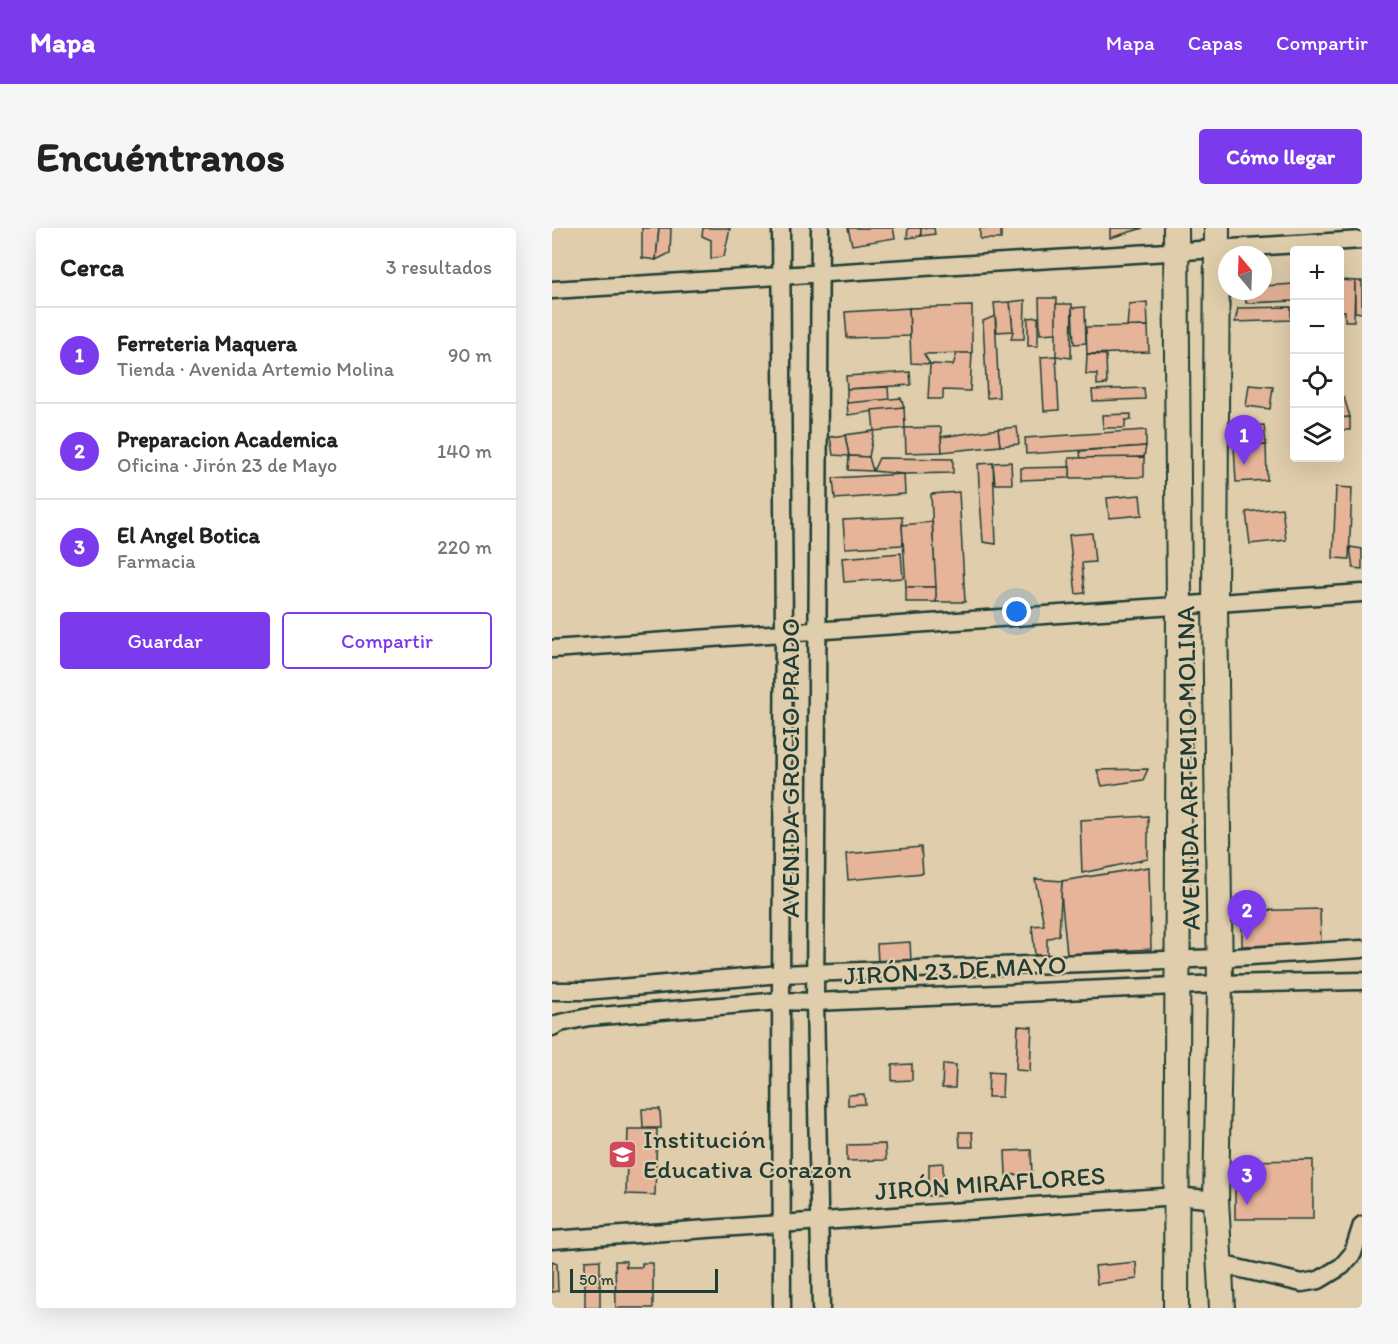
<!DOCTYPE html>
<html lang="es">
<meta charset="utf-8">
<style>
body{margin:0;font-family:Itim,sans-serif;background:#f6f6f6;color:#222}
.controls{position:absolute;right:18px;top:18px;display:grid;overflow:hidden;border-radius:6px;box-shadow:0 6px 24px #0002}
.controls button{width:54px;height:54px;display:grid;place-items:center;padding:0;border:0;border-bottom:2px solid #e0e0e0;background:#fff;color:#222;font:30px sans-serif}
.compass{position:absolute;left:666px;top:18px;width:54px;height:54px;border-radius:50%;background:#fff;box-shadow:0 6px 24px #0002;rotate:341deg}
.scale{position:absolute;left:18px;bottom:15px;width:148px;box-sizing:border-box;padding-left:6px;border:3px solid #1f3d34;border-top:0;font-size:16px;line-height:21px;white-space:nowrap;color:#1f3d34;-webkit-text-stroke:4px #dfcdab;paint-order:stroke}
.you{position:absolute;left:465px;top:384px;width:21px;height:21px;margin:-15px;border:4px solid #fff;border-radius:50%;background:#1a73e8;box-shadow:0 0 0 9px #1a73e833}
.badge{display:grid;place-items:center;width:39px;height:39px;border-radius:50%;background:#7c3aed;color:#fff;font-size:20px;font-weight:700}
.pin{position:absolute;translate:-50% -50px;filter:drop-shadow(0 2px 3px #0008)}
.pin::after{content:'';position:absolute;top:32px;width:21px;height:18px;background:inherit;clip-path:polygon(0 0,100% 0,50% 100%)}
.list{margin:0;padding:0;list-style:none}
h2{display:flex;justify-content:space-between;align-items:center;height:78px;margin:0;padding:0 24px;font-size:26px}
h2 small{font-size:20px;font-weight:400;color:#767676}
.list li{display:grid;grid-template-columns:39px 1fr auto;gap:18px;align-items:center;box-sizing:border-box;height:96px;padding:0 24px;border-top:2px solid #e0e0e0}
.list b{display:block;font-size:22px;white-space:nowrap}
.list p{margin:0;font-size:20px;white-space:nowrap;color:#767676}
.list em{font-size:20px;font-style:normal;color:#767676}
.actions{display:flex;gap:12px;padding:18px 24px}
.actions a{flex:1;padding:14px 0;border:2px solid #7c3aed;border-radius:6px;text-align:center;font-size:21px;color:#7c3aed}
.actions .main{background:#7c3aed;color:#fff}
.icon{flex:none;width:33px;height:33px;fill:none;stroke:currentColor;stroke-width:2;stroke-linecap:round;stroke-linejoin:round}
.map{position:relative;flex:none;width:810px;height:1080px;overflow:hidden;border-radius:6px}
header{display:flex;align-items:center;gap:36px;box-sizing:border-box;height:84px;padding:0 30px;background:#7c3aed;color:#fff}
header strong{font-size:28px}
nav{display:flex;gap:33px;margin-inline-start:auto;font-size:21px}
.intro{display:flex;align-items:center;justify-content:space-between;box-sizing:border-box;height:144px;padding:0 36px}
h1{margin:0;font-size:42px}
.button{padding:15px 27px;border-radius:6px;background:#7c3aed;color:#fff;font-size:21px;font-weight:700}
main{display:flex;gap:36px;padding:0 36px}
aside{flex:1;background:#fff;border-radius:6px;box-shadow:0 6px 24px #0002}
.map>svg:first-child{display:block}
.building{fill:#e6b498;stroke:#1f3d34;stroke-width:1.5}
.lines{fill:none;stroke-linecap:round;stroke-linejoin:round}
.street-casing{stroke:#1f3d34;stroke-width:21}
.secondary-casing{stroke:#1f3d34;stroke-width:28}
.street{stroke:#dfcdab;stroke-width:16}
.secondary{stroke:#dfcdab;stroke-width:24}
.labels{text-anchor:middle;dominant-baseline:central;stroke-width:4.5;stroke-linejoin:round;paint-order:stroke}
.street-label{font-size:26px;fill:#1f3d34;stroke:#dfcdab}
.poi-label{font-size:26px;fill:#1f3d34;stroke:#dfcdab;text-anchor:start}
</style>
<header>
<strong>Mapa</strong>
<nav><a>Mapa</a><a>Capas</a><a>Compartir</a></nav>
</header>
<div class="intro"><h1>Encuéntranos</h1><a class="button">Cómo llegar</a></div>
<main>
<aside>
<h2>Cerca<small>3 resultados</small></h2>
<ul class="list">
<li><span class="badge">1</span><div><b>Ferreteria Maquera</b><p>Tienda · Avenida Artemio Molina</p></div><em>90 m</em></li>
<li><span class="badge">2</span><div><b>Preparacion Academica</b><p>Oficina · Jirón 23 de Mayo</p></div><em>140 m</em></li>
<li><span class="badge">3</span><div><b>El Angel Botica</b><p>Farmacia</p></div><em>220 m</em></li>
</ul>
<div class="actions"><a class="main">Guardar</a><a>Compartir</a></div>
</aside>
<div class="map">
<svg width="810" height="1080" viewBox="0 0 810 1080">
<rect width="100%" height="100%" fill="#dfcdab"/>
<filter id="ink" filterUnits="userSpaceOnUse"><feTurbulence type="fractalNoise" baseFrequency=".0167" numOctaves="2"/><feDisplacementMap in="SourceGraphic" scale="12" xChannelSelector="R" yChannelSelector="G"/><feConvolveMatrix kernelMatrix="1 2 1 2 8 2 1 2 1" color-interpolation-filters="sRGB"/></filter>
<g filter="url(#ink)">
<!-- building -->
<g class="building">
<polygon points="90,0 107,0 104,32 90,30"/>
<polygon points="107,0 119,0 118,25 104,32"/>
<polygon points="151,0 178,0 172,28 159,31 159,12 150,8"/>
<polygon points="296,0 341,0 343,10 300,17"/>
<polygon points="356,0 369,0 369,8 355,10"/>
<polygon points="369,0 382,0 383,6 369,8"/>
<rect x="428" y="0" width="21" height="11"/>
<polygon points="558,0 591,0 558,10"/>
<polygon points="788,52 803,53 802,93 793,93 793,83 788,83"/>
<polygon points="803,53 810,53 810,85 803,84"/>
<polygon points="742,56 742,73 694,75 693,63 711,63 711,58"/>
<polygon points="487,70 505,70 504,105 488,106"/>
<polygon points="473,72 472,111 459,111 461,103 458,74"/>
<polygon points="458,74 461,103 445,104 442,75"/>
<polygon points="595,74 596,98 575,99 577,76"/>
<polygon points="504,76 520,76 519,130 504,128"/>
<polygon points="420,78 420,125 372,126 378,136 359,135 357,80"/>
<polygon points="533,79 534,115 522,116 520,80"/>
<polygon points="739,79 739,92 683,94 686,80"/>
<polygon points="357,80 358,108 295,110 293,84"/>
<polygon points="443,88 447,169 435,170 431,93"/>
<polygon points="486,89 486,118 476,118 476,90"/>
<polygon points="596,98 597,124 535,126 534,99"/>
<polygon points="405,125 420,125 418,163 391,162 391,171 376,171 378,136 401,137"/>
<polygon points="535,126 554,127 555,156 545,157 545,146 534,146"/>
<polygon points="504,128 507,182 492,183 489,129"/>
<polygon points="358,144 359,157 295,161 294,148"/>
<polygon points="697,157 721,159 718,181 694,178"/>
<polygon points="336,159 337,174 295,175 295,161"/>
<polygon points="592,160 593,171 541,173 540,162"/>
<polygon points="788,169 792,169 798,189 788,190"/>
<polygon points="349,170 352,179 296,187 295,175"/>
<polygon points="352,179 353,200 322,203 320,182"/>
<polygon points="579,186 579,192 573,192 573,200 551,200 550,187"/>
<polygon points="798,189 798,202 788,202 788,190"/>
<polygon points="712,197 714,217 682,218 683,198"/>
<polygon points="389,199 390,224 354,225 353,200"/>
<polygon points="465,199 467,216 448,218 446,201"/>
<polygon points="446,201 448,218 390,224 389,209"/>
<polygon points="594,202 594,218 474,226 473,210"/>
<polygon points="322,203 317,229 297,228 293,207"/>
<polygon points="293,207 297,228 281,227 278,209"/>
<polygon points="714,217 715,252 684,254 682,218"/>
<polygon points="594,218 592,229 529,233 528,223"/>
<polygon points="297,228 317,229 321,243 296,242"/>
<polygon points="592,229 592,249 518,250 517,230"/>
<polygon points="327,230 401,231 401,245 352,246 321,243"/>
<polygon points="459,234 460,256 443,256 441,235"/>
<polygon points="441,235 444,316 431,314 427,257 426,236"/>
<polygon points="518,239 518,250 469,252 469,240"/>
<polygon points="352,246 353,266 283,271 281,250"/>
<polygon points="784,259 800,260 797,331 781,330"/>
<polygon points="407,264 413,374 384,374 379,266"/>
<polygon points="588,267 590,287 557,290 555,270"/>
<polygon points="730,280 734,312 698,316 694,284"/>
<polygon points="350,289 351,317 293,320 291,292"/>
<polygon points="380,294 384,359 354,359 350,297"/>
<polygon points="540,305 543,334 530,335 533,365 524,366 517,307"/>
<polygon points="798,319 810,321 810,341 801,340"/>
<polygon points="349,325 351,350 292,354 290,330"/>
<rect x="354" y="359" width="30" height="15"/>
<polygon points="596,541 591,552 550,558 545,542"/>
<polygon points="596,588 596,631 530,645 528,592"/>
<polygon points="369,619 371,645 296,652 294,626"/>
<polygon points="597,639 599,721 515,726 509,666 510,653"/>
<polygon points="483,651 510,653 507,707 495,711 495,728 483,727 480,698 492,697"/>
<polygon points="768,681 769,716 690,718 690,683"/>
<polygon points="358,714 359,733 326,735 325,716"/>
<polygon points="466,798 480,799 478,843 464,842"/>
<polygon points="360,836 360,852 340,853 340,837"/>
<polygon points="391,836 404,837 403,860 390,860"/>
<polygon points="437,844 451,845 450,869 436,869"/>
<polygon points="312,866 313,876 296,877 296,867"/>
<polygon points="90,881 108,881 109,900 91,900"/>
<polygon points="76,901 105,901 103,967 74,966"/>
<polygon points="407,904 420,904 421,919 408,919"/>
<polygon points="333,916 334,932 295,933 295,917"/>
<polygon points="479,922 480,946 454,947 453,923"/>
<polygon points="761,932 761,991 683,991 683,933"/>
<polygon points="391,935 391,968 377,968 377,936"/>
<polygon points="48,1032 48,1080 33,1080 33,1033"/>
<polygon points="0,1033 5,1035 6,1063 0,1064"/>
<polygon points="63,1033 74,1033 74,1039 90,1039 90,1035 101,1035 101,1080 64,1080"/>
<polygon points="584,1034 585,1051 545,1056 543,1038"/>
</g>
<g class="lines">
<defs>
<g id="street">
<polyline points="229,0 232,405 229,746 230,1080"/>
<polyline points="268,0 263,774 269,1080"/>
<polyline points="0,62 810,12"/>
<polyline points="0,421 810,365"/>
<polyline points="0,763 33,763 229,746 667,730 810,721"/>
<polyline points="0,799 8,795 37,789 228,773 263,774 668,756 810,753"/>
<polyline points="0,1012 625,968 664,972"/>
<polyline points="668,1036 750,1055 767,1052 790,1038 801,1025 810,997"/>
</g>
<g id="secondary">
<polyline points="665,0 663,376 668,756 664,972 670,1080"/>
<polyline points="624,1080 627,377 624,0"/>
</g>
</defs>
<!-- street casing -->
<use href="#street" class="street-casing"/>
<!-- secondary casing -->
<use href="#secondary" class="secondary-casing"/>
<!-- street -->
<use href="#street" class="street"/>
<!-- secondary -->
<use href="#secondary" class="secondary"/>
</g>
</g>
<!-- icons -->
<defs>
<symbol id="school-square" viewBox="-11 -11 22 22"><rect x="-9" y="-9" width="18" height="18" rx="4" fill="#d1495b" stroke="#dfcdab"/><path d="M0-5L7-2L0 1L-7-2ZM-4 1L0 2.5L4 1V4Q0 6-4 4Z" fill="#fff"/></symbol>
</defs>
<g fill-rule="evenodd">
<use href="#school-square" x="54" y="910" width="33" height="33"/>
</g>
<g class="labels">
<!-- street labels -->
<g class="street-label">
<text transform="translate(238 540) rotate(-90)">AVENIDA GROCIO PRADO</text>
<text transform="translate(636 540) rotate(-91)">AVENIDA ARTEMIO MOLINA</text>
<text transform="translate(403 742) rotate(-3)">JIRÓN 23 DE MAYO</text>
<text transform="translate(438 955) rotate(-4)">JIRÓN MIRAFLORES</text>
</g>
<!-- poi labels -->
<g class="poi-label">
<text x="91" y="911">Institución<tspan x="91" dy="30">Educativa Corazon</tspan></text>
</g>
</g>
</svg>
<div class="controls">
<button>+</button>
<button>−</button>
<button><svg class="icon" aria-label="locate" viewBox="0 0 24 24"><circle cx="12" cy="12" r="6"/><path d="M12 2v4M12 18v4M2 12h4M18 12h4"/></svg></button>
<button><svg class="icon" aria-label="layers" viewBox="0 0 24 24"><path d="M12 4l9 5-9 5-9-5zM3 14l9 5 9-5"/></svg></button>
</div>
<svg class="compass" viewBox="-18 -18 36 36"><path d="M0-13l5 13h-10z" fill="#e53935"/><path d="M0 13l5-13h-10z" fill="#767676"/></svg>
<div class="scale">50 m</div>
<div class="you"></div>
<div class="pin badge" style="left:692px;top:237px">1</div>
<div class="pin badge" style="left:695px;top:712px">2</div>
<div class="pin badge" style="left:695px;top:977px">3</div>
</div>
</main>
